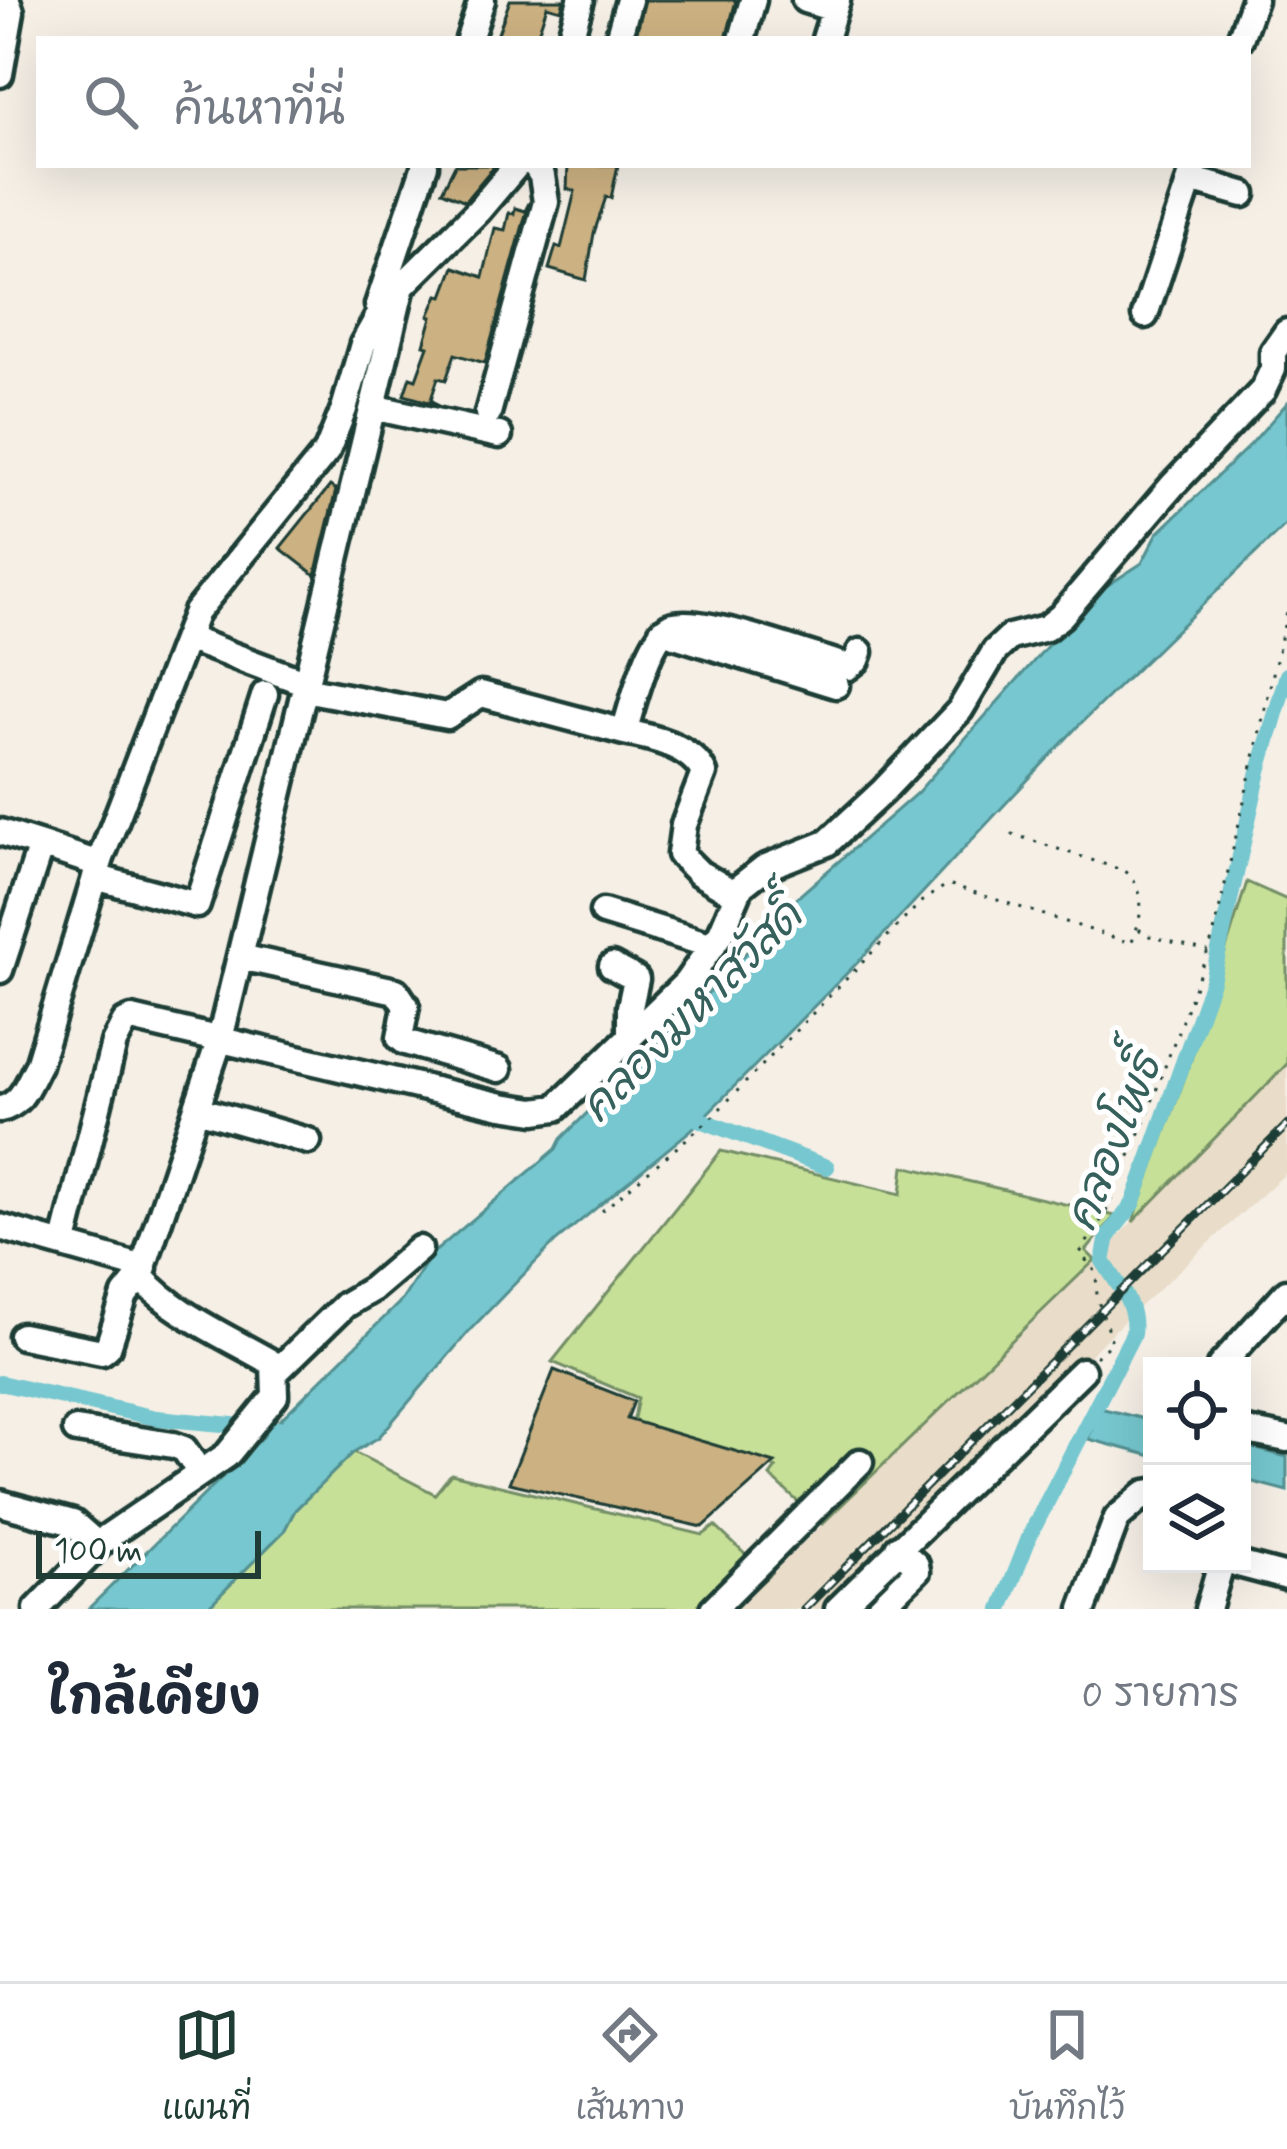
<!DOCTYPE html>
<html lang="th">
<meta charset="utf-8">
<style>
:root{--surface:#fff;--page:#f6f6f7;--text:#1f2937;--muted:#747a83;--line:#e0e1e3;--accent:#1f3d34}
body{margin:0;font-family:Mynerve,"Playpen Sans Thai",sans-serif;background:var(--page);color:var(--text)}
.controls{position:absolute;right:36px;bottom:36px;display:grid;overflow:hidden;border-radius:0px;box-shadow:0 12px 48px #0002}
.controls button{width:108px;height:108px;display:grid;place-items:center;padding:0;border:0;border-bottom:3px solid var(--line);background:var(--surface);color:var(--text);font:60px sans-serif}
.scale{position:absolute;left:36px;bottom:30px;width:225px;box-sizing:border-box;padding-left:12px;border:6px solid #1f3d34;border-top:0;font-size:33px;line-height:42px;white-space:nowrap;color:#1f3d34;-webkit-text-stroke:9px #fff;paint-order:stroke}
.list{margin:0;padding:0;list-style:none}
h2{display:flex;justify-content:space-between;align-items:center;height:156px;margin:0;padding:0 48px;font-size:51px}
h2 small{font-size:39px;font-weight:400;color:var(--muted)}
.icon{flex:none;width:66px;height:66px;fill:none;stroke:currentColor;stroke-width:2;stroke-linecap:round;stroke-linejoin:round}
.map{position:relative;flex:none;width:1287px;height:1609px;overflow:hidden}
.search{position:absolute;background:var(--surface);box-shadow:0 12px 48px #0002;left:36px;right:36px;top:36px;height:132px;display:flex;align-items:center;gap:30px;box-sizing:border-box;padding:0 42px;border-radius:0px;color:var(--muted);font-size:45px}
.sheet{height:372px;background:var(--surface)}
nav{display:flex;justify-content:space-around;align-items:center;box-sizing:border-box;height:168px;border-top:3px solid var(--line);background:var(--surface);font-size:33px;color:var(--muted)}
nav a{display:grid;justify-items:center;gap:6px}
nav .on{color:var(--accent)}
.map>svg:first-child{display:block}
</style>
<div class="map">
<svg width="1287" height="1609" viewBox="0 0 1287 1609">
<rect width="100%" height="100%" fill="#f5efe6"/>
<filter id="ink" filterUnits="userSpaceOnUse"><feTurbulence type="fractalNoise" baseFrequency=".00833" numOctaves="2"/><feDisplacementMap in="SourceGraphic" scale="24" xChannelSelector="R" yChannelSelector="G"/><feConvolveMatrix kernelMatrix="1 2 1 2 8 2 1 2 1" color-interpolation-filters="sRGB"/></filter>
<g filter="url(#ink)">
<path fill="#e9dcc8" d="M1287,1064v108l-161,147 -291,290h-101l314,-301z"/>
<path fill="#c7e097" stroke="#738e66" stroke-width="3" d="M1247,882l40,18v164l-154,158 57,-159z
M721,1151l180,43 3,-28 211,50 -29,35 9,9 -273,264 -52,-48 6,-8 -143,-45 5,-25 -86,-36z
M354,1452l81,42 16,-20 252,61 12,-9 53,50 -35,33h-527l78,-78 11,-21z"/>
<path fill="#76c7cf" stroke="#539091" stroke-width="3" d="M1287,403v120l-210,204 -218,234 -168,169 -135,111 -86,89 -91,107 -25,15 -59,58 -11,21 -78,78h-118l314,-309 30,-46 124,-105 5,-10 171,-170 52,-60 133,-116 132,-149 50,-53 43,-28 15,-29 94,-90z
M1100,1408l52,13v35l-64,-17z
M1242,1445l45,12v34l-45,-12z"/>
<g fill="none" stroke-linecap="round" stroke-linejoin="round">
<path stroke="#76c7cf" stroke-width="16" d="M682,1113l145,54
M0,1383l156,35 132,12
M1001,1609l30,-76 102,-199c4,-29 -15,-49 -30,-73l5,-25 25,-32 79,-223 47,-210 28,-96"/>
</g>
<path fill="#ccb182" stroke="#1f3d34" stroke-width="3" d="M510,0h54l-3,10 -14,-4 -11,33h-40z
M645,0h91l-10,39h-91z
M455,165h40l-30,36 -23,-10z
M568,165h50l-7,33 -5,-1 -12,36 -8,47 -37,-11 7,-23 5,2 14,-57 -8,-2z
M529,203l-44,160 -30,-9 -9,26 -8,-2 -7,21 5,5 -32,-9 6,-18 6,2 12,-33 -4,-1 8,-28 -3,-1 9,-21 5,1 11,-29 29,10 12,-49 10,2 4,-17 5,1 1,-6 10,3z
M330,486l6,4 -21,85 -35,-27z
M554,1370l80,31 -7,18 148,44 -72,64 -194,-44z"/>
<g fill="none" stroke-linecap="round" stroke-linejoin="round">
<g stroke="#1f3d34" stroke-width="33">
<path id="minor" d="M805,0l29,9
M469,39l13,-39
M570,39l11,-39
M618,39l11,-39
M742,39l11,-39
M825,39l12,-39
M1240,39l14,-39
M0,74l11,-62 -4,-12
M1190,179l53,15
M378,305l47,-140
M1145,315l50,-150
M373,407l126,28
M488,413l58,-211 -4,-26 -7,-11
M662,631l174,54
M186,638l120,45
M304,689l143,27 34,-22 143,38
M0,832l41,13 -41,125
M41,845l58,19
M95,877l102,28 68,-211
M737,895l-38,-22 -19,-19 4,-29 20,-52c-12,-27 -53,-36 -80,-41 8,-25 23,-89 43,-104 23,-18 148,30 181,39l9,-7 3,-8
M603,912l110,34
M240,957l156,34 10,15 -6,32 5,4 94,27
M612,966l24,13 -6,28v26
M0,1109c22,-4 28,-26 38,-44l63,-207 95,-246 131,-161 17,-42 19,-65 24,-43 91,-90 39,-46
M197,1109l111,32
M0,1227l144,41
M64,1242l50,-199 11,-21 7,-3 370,87 33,5 21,-3 130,-125 35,-50 20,-47 23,-18 63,-25 56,-52 77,-81 35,-59 15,-14 36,-9 15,-12 111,-130 91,-96 10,-21v-17l14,-20
M22,1336l80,16 6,-5 17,-52 15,-19
M1220,1366l67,-74
M277,1371l68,-66 27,-16 47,-40
M76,1430l97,15 11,4 15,22
M1242,1430l45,9
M0,1503l73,20 25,22
M1238,1564l49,13
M37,1609l70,-72 120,-82 48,-59 -1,-32c-44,-26 -100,-49 -134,-88l80,-237 182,-753
M713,1609l147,-147
M838,1609l244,-238
M878,1609l39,-38 -1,-6 -18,-17
M1083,1609l34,-91 29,-25 6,-1
M1208,1609l13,-45"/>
</g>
<path stroke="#1f3d34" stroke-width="3" stroke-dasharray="3 9" stroke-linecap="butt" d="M1139,929l6,6 63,16
M602,1211l108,-92 212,-218 26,-17 183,59c11,-24 17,-54 -6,-72l-122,-40
M1096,1357l16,-15 -15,-44 -1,-26 -16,-19 25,-39 38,-88 70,-189 74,-325"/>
<use href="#minor" stroke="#fff" stroke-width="24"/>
<g stroke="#1f3d34" stroke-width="9">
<path id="rail" d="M804,1609l483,-484"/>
</g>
<use href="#rail" stroke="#fff" stroke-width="4.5" stroke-dasharray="14" stroke-linecap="butt"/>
</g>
</g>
<g text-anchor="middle" stroke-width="10" stroke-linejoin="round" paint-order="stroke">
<g font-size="45" font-style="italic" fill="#35605b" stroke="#fff">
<text transform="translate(690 1010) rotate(-45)" y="16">คลองมหาสวัสดิ์</text>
<text transform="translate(1112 1141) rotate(-68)" y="16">คลองโพธิ์</text>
</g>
</g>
</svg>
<div class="controls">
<button><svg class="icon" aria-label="locate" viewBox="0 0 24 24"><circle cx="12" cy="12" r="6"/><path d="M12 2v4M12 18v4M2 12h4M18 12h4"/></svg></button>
<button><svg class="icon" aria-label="layers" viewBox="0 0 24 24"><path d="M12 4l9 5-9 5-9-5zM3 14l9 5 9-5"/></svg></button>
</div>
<div class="scale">100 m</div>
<div class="search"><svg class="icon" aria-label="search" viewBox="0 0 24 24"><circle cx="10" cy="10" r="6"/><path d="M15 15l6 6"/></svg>ค้นหาที่นี่</div>
</div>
<section class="sheet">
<h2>ใกล้เคียง<small>0 รายการ</small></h2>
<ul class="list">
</ul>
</section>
<nav>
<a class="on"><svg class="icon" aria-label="map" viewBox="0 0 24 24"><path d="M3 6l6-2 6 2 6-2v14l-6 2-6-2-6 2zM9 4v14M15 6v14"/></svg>แผนที่</a>
<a><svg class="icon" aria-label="directions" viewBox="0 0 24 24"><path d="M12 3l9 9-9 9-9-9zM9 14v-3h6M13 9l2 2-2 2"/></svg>เส้นทาง</a>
<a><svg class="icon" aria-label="saved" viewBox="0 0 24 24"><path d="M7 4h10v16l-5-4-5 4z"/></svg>บันทึกไว้</a>
</nav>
